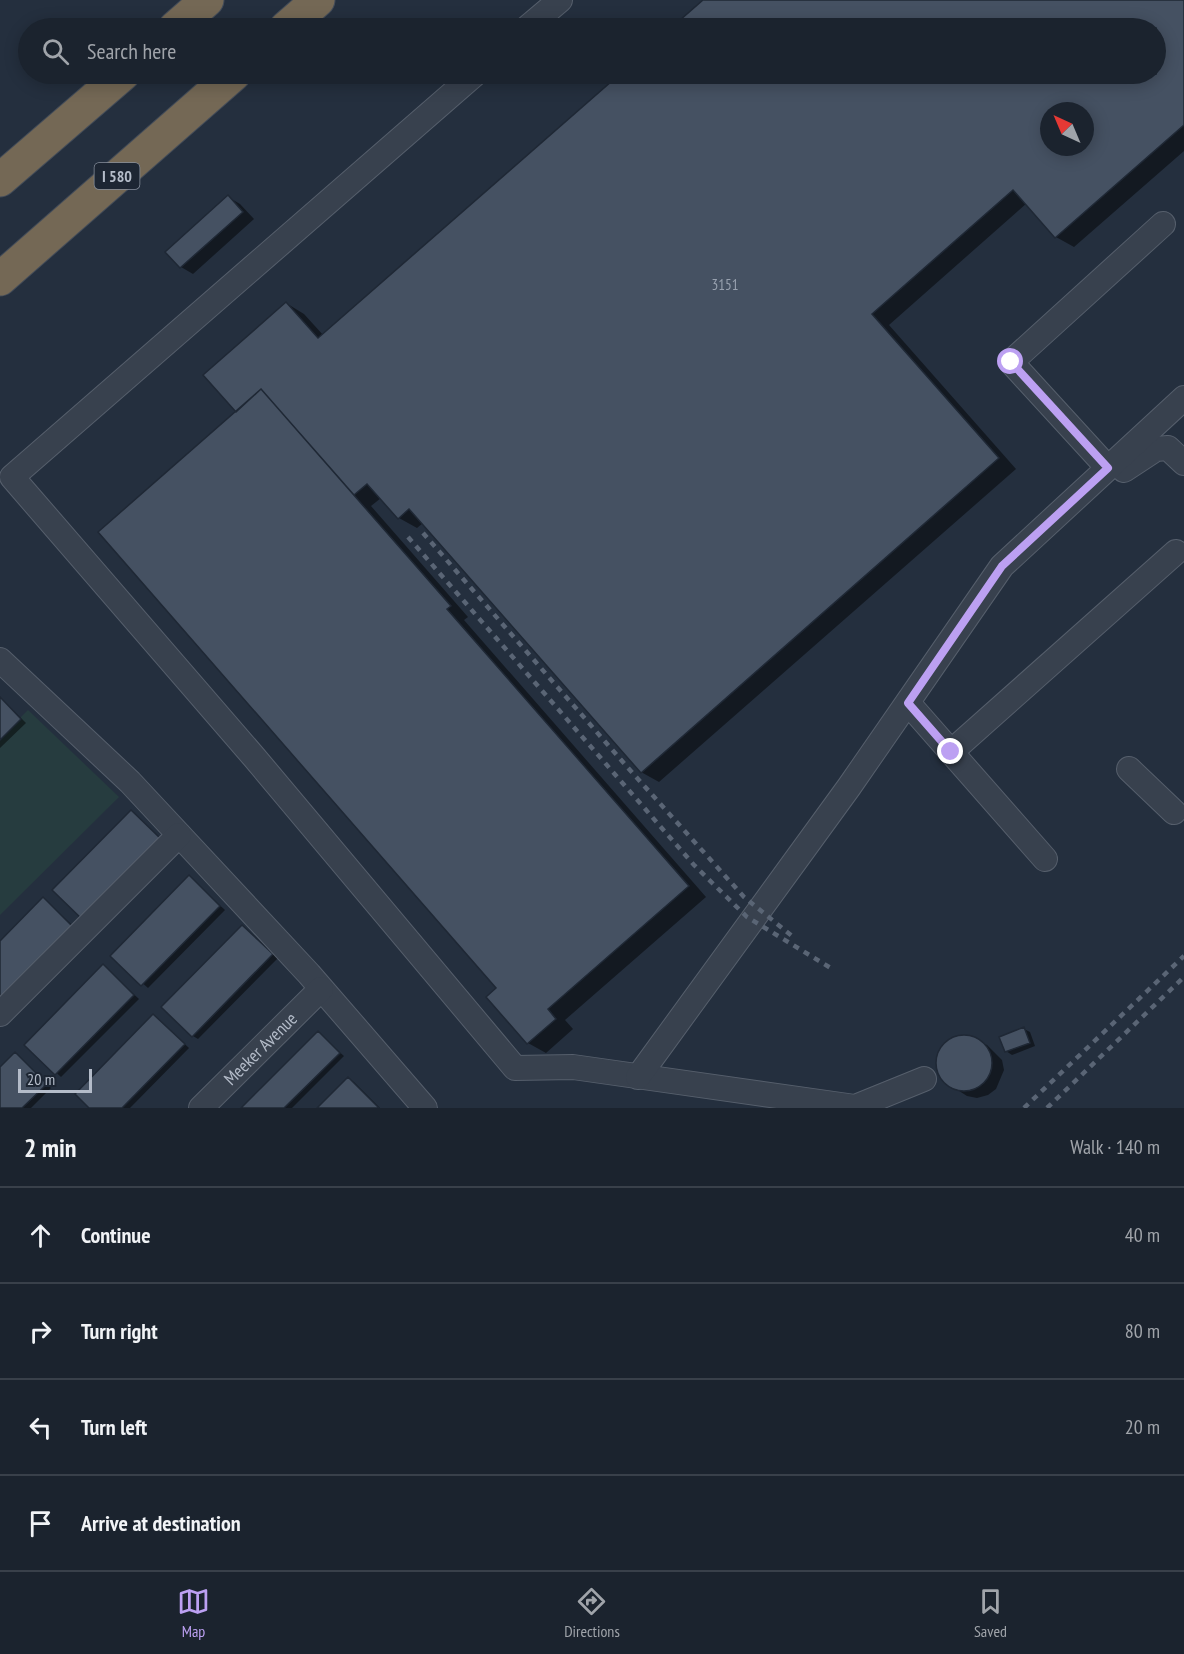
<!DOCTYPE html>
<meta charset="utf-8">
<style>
:root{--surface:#1b232e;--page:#282f3a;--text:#f1f3f6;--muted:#a0a4aa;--line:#39404a;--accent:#bca0f2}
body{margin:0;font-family:"PT Sans Narrow",sans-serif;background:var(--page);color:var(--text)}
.compass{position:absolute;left:1040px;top:102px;width:54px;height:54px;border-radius:50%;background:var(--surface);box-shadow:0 3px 15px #0003;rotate:316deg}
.scale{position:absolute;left:18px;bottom:15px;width:74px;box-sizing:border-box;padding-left:6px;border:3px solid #b4bcc9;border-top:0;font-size:16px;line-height:21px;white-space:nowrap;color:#b4bcc9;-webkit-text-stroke:4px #1d2633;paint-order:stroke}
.stop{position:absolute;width:18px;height:18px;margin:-14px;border:4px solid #bca0f2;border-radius:50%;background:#fff}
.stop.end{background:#bca0f2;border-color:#fff;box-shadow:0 2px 6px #0008}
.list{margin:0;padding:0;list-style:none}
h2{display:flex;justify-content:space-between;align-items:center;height:78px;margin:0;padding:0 24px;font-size:26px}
h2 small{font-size:20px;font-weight:400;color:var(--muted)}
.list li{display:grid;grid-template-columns:39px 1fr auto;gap:18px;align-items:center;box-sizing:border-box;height:96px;padding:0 24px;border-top:2px solid var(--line)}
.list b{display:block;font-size:22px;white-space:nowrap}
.list em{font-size:20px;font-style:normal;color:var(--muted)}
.icon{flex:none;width:33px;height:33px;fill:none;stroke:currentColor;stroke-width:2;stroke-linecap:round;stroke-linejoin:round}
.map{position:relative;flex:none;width:1184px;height:1108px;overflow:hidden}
.search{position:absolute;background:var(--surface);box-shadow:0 3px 15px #0003;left:18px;right:18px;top:18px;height:66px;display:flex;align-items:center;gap:15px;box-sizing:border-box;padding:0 21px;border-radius:33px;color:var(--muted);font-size:22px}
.sheet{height:462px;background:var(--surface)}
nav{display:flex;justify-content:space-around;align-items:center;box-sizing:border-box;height:84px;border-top:2px solid var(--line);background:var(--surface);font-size:16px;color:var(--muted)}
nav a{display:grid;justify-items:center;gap:3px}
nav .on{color:var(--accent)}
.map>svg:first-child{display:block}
</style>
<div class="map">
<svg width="1184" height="1108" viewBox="0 0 1184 1108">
<rect width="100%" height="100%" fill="#242f3e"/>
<path fill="#263c3f" d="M28,710l91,87 -119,118v-177z"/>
<path fill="#0007" fill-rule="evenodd" d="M706,0h478v151l-110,96 -18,-10 -29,-34 -138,122 127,144 -357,313 -18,-10 -218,-249 -6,5 -18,-10 -18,-20 -10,8 97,111 -4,3 242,277 -141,123 8,9 -27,24 -18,-10 -29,-55 -261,-576 48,-109 18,11 20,22 298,-262h534v-46h-483zM1049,111h36v36h-36z
M228,197l12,7 14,15 -61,55 -12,-7 -14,-15z
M0,697l26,26 -26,25z
M189,877l36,33 -77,78 -36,-32z
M43,899l36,32 -79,12z
M242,926l36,32 -80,81 -5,-3z
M103,966l36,33 -78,78 -35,-32z
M154,1016l35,32 -59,60h-39l-14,-14z
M1024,1029l6,3 5,14 -23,9 -6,-4z
M318,1033l26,23 -52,52h-49z
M964,1036l23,9 15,15 2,10 -8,19 -8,6 -11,3 -10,-2 -22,-14 -6,-8v-21l6,-9z
M15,1054l36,34 -20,20h-31v-38z
M348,1079l6,3 26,26h-61z"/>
<path fill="#455162" stroke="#1f2835" stroke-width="1.5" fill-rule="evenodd" d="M703,0h481v125l-129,113 -42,-48 -141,124 127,144 -358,315 -232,-264 -11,10 -31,-35 -13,11 -93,-106 -25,23 -33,-37 83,-73 32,36 302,-264h536v-46h-485zM1049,111h36v36h-36z
M228,195l15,17 -63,56 -15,-16z
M261,389l190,217 -4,3 242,277 -141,123 8,10 -29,25 -41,-47 10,-9 -398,-456z
M0,697l21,22 -21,21z
M131,810l31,30 -79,80 -31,-30z
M189,875l31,31 -79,80 -31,-30z
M43,897l31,31 -74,75v-62z
M242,925l31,29 -81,83 -31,-30z
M103,964l31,31 -79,80 -31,-30z
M153,1014l32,30 -63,64h-33l-14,-14z
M1024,1027l6,16 -25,9 -6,-15z
M318,1031l22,22 -56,55h-43z
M936 1063a28 28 0 1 1 56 0a28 28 0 1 1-56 0Z
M15,1052l32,32 -25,24h-22v-41z
M348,1077l31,31h-62z"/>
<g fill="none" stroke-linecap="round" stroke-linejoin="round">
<g stroke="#565f6c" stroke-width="26">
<g id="minor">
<path d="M527,28l33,-28"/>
<path d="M475,74l-463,403 242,280 261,311 58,-1 282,40 69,-28"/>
<path d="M1108,468l-97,-106 152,-138"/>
<path d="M1124,470l32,-21 12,-1 16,15"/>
<path d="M0,660l130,122 179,192 116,134"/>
<path d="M908,703l137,156"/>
<path d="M951,752l225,-200"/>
<path d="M1129,769l45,43"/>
<path d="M0,1014l179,-179"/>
<path d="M638,1077l211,-290 153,-221 182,-168"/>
<path id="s1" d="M201,1108l120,-119"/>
</g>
</g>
<g stroke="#434c59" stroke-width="35">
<path id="highway" d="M175,28l32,-28
M286,28l32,-28
M0,180l123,-106
M0,279l234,-205"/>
</g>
<use href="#minor" stroke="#38414e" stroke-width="24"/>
<use href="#highway" stroke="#746855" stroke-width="33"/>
<path stroke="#5a6575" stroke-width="4.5" stroke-dasharray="6 6" stroke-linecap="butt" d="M423,533l206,236 115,128 48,39
M408,537l286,328 53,52 87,53
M1024,1108l160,-152
M1047,1108l137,-131"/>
</g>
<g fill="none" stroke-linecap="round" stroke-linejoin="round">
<path stroke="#bca0f2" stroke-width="8" d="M951,752l-43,-49 94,-137 106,-98 -97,-106"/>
</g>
<g text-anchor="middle" stroke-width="4.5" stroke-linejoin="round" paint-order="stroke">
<g font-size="15" fill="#98a1af">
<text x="725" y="290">3151</text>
</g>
<rect fill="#1d2633" stroke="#878f9c" stroke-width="1.5" x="94.5" y="163" width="45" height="26" rx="4.5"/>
<g font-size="16" font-weight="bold" fill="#b4bcc9">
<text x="117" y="182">I 580</text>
</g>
<g font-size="18" fill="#b4bcc9" stroke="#1d2633">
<text dy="6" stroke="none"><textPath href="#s1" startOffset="84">Meeker Avenue</textPath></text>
</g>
</g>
</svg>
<svg class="compass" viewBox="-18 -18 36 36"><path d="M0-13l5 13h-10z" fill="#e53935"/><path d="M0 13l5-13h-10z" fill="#a0a4aa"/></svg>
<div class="scale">20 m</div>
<div class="stop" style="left:1011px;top:362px"></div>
<div class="stop end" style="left:951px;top:752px"></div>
<div class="search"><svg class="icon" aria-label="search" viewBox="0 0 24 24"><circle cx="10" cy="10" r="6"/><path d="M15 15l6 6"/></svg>Search here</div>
</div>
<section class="sheet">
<h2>2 min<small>Walk · 140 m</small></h2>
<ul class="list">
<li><svg class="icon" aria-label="ahead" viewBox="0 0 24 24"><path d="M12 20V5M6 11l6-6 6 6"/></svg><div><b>Continue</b></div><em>40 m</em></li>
<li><svg class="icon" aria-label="right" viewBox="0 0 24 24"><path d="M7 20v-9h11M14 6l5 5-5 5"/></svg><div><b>Turn right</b></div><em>80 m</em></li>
<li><svg class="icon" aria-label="left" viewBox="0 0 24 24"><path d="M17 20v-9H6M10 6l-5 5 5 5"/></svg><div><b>Turn left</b></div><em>20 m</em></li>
<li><svg class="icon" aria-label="arrive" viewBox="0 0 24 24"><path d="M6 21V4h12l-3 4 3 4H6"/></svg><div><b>Arrive at destination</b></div></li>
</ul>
</section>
<nav>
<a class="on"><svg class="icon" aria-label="map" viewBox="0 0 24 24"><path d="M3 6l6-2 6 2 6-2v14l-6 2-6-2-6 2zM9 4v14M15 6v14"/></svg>Map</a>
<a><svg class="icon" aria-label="directions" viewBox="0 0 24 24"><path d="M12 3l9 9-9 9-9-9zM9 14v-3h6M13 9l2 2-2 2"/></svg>Directions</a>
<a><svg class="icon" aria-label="saved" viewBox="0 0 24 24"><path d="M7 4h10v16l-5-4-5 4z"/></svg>Saved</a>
</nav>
